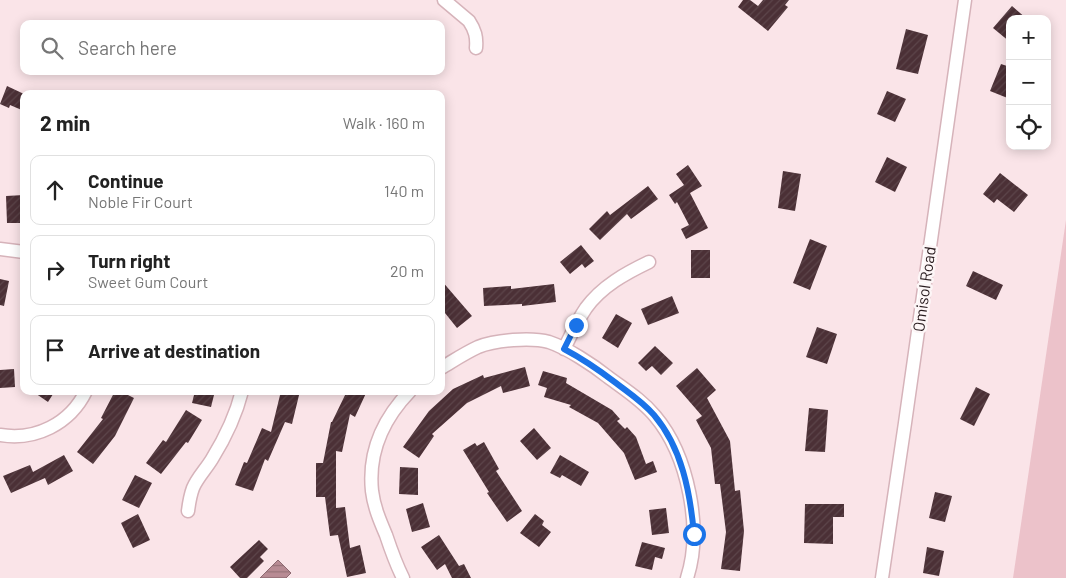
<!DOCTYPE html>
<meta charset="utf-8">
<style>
:root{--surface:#fff;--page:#f6f6f6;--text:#222;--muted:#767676;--line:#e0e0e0}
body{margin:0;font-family:Barlow,sans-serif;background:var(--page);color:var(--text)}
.controls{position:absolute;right:15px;top:15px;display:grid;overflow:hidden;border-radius:10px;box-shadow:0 2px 12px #0003}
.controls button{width:45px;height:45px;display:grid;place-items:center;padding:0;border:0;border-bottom:1px solid var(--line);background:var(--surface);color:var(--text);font:25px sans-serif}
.stop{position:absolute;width:15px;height:15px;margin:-11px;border:4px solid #1a73e8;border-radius:50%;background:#fff}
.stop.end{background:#1a73e8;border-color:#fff;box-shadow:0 1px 5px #0008}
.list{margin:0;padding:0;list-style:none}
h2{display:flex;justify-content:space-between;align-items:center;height:65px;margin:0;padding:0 20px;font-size:21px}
h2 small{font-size:16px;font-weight:400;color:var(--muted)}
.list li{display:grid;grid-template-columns:32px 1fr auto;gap:15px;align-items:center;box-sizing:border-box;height:70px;margin:0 10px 10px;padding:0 10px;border:1px solid var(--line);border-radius:10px}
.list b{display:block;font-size:19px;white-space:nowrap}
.list p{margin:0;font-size:16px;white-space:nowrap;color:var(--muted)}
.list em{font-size:16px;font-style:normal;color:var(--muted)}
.icon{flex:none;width:28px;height:28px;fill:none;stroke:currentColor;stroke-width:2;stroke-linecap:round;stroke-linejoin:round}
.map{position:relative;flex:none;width:1066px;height:578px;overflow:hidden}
.search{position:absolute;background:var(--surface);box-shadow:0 2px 12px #0003;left:20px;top:20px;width:425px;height:55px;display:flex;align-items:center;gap:12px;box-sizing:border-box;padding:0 18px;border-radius:10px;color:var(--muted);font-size:19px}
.panel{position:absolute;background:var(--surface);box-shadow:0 2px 12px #0003;left:20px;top:90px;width:425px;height:305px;border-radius:10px}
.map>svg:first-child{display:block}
</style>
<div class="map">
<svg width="1066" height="578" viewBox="0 0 1066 578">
<defs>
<pattern id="water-rules" width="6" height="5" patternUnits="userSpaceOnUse" patternTransform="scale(1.25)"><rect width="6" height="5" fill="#b88b94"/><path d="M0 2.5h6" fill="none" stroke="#967178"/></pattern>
<pattern id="building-hatch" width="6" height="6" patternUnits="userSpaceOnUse" patternTransform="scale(1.25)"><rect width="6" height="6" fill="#4b3036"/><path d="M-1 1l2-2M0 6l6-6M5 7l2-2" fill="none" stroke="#5c454a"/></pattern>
</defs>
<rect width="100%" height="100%" fill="#fae4e8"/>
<path fill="#ecc2ca" d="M1066,220v358h-53z"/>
<path fill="url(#water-rules)" stroke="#8d6971" d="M278,560l13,13 -5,5h-26z"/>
<path fill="url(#building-hatch)" d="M743,0h7l8,6 5,-6h26l-4,5 3,2 -20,24 -30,-24z
M1012,6l15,13h-17v23l-17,-14z
M906,29l22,6 -10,39 -22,-5z
M1001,64l9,3v32l-20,-8z
M7,86l17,8v17l-14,-6 -1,3 -9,-4z
M887,91l19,8 -11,23 -18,-8z
M887,157l20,10 -12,25 -20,-10z
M688,165l14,21 -12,7 18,35 -22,11 -5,-10 8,-4 -12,-23 -2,2 -6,-9 15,-10 -8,-11z
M783,171l18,3 -6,37 -17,-3z
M1000,173l28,22 -14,17 -17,-13 -3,4 -11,-9z
M648,186l10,13 -27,20 -4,-5 -27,26 -11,-11 18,-18 3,4z
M24,195v28h-17l-1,-27z
M810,239l17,7 -17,44 -17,-7z
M581,245l13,16 -9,7 -3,-4 -12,10 -10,-12z
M691,250h19v28h-19z
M973,271l30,14 -7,15 -30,-14z
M0,279l9,2 -5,25 -4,-1z
M441,280l31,36 -15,12 -16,-20z
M554,284l2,18 -34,4v-2l-38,2 -1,-18 28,-2v3z
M672,296l7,17 -31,12 -7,-16z
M616,314l16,9 -14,25 -16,-10z
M817,327l20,7 -10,30 -21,-7z
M655,346l18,17 -12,12 -9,-9 -6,5 -8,-8z
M525,367l5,19 -27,7 -2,-7 -34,17 -35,31 2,2 -15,22 -16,-11 26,-36 24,-22 30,-14 1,3z
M697,368l19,22 -9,8 23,43 5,50 5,-1 4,41 -4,40 -19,-2 5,-37 -6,-48h-5l-4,-36 -15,-28 6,-4 -26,-30z
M14,369l1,18 -15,1v-18z
M543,371l24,7 -1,5 46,27 8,9 -3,2 8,8 2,-2 9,10 10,27 7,-3 4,11 -22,8 -11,-27 -26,-30 -29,-16 2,-2 -27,-8 3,-9 -9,-3z
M976,387l14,7 -16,32 -14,-7z
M32,391h23l-7,11z
M115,391h5l14,7 -19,38 -22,28 -16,-12 26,-33 -2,-1z
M195,391h20l-4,16 -19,-4z
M281,391h19l-8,33 -7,-2 -17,39 -3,-2 -12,32 -18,-6 9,-23 3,1 15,-35 9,4z
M347,391h20l-12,26 -5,-3 -8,38 -6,-1v57l9,-1 5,41 10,-3 6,28 -19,4 -9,-42 -8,1 -5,-39h-9v-34h7l8,-41h1z
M809,408l19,2 -3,42 -20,-1z
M186,410l16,10 -14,23 -2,-1 -25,32 -15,-11 17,-23 3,2z
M534,428l17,20 -14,12 -17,-19z
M484,442l15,27 -3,2 26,40 -15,11 -20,-29 2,-1 -26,-42 12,-7 2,3z
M64,455l9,16 -25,14 -3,-7 -34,15 -8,-17 27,-11 3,7z
M560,455l29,17 -8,14 -19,-11 -2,3 -10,-5z
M400,467l18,1v27l-19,-1z
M135,475l17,8 -13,25 -17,-8z
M935,492l17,4 -7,26 -16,-4z
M423,503l7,24 -18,5 -6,-23z
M805,504h39v13h-11v27l-29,-1z
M666,508l3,25 -17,2 -3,-25z
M138,514l12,26 -17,8 -12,-25z
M535,514l9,7 -2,4 9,7 -12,15 -19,-14z
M439,535l20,31 5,-2 7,14h-19l-7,-14 -8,6 -16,-23z
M259,540l9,9 -8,8 4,4 -17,17h-7l-10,-11z
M642,542l23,6 -3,11 -7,-2 -3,13 -17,-4z
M927,547l17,4 -5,25 -16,-3z"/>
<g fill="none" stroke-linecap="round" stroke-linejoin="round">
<g stroke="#d6b3ba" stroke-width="15">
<path id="minor" d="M444,0l25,21c6,9 8,16 7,27
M0,249l24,3
M564,349c7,-14 13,-28 22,-41 16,-22 40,-35 63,-46
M441,368c12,-7 24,-15 37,-21 17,-7 53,-10 71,-5 18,6 44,23 59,35 16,12 34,23 47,39 33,39 48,113 32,162
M0,435c35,6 70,-11 86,-44
M188,511c1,-8 2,-15 5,-23 4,-10 13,-19 19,-29 13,-21 24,-44 30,-68
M403,578c-7,-14 -12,-28 -17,-43 -6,-14 -12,-28 -14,-44 -4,-39 11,-72 38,-100
M882,578l23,-155 60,-423"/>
</g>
<use href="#minor" stroke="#fff" stroke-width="12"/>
</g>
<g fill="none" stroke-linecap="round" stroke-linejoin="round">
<path stroke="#1a73e8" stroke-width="6" d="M576,325l-12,24c19,10 35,21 52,34 13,10 27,19 38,32 28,33 36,77 40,119"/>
</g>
<g text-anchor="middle" stroke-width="5" stroke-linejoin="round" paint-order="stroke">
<g font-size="16" fill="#281b1e" stroke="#fdf6f7">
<text transform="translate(924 289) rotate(-82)" y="6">Omisol Road</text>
</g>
</g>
</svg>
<div class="controls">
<button>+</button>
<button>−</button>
<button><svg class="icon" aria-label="locate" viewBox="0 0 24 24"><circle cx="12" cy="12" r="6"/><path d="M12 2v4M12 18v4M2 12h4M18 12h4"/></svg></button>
</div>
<div class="stop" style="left:694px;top:534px"></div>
<div class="stop end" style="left:576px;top:325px"></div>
<div class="search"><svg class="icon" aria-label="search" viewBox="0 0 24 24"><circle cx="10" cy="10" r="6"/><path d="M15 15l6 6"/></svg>Search here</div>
<section class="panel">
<h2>2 min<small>Walk · 160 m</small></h2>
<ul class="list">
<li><svg class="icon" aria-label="ahead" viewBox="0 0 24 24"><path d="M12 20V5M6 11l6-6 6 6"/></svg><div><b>Continue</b><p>Noble Fir Court</p></div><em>140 m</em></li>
<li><svg class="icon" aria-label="right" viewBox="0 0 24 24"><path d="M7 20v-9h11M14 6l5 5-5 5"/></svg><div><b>Turn right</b><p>Sweet Gum Court</p></div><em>20 m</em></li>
<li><svg class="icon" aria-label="arrive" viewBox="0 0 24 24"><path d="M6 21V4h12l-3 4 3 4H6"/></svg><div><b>Arrive at destination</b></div></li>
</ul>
</section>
</div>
